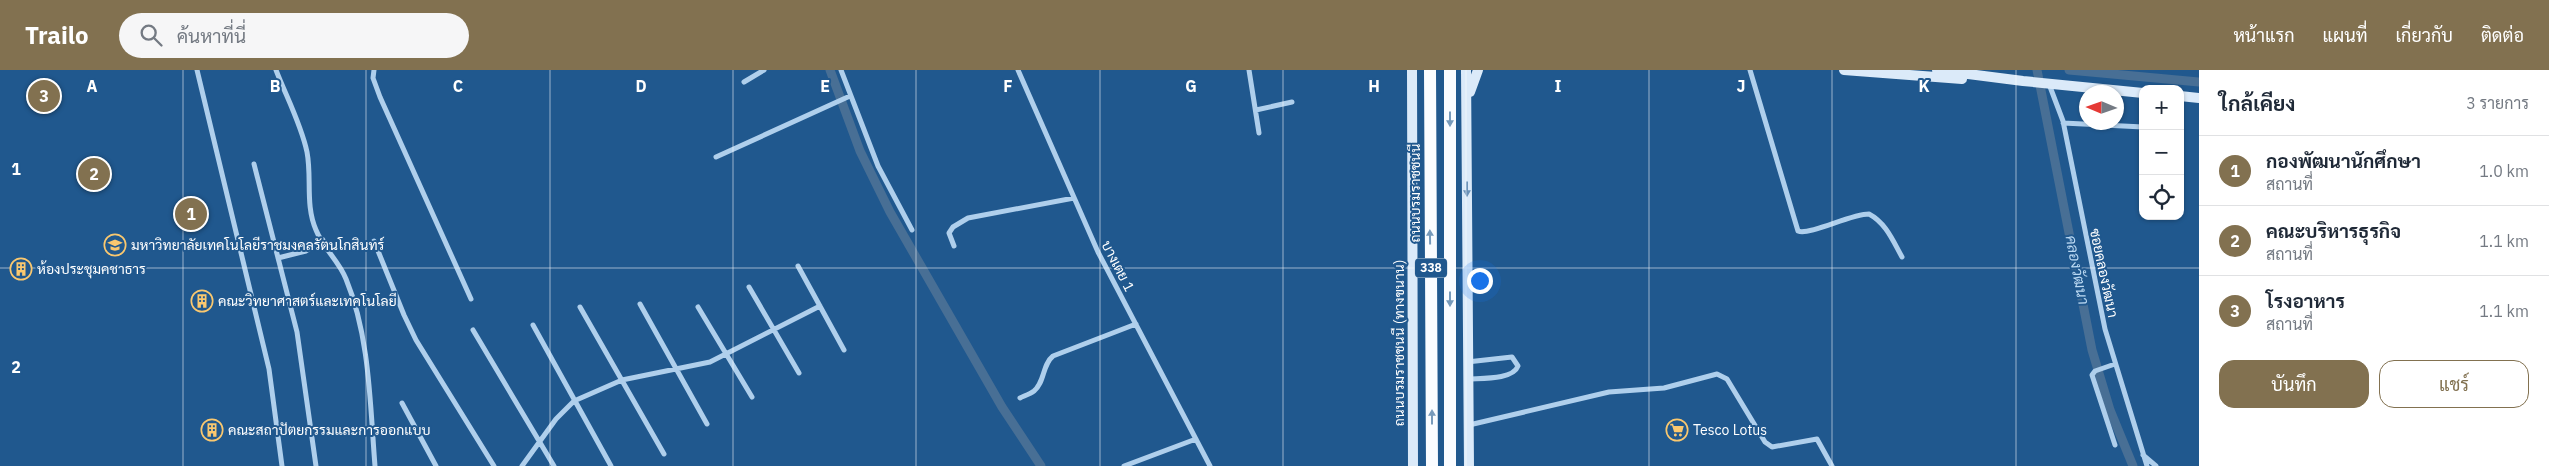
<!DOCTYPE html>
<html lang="th">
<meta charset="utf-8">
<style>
:root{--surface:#fff;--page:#f6f6f7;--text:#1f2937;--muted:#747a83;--line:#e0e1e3;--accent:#827150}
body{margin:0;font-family:"IBM Plex Sans",Sarabun,sans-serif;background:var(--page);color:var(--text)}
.controls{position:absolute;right:15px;top:15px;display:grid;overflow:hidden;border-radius:10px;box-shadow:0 1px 4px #0004}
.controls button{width:45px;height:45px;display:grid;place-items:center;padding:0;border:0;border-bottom:1px solid var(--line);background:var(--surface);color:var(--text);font:25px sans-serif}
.compass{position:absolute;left:2079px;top:15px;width:45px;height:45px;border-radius:50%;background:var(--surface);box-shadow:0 1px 4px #0004;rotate:272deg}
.you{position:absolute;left:1479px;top:210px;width:18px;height:18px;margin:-12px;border:4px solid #fff;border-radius:50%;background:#1a73e8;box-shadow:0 0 0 8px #1a73e833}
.badge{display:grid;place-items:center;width:32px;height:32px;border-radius:50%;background:var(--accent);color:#fff;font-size:16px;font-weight:700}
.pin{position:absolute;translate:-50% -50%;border:2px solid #fff;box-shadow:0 1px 5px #0006}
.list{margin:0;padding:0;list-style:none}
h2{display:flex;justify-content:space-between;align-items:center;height:65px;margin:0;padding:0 20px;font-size:21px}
h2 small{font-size:16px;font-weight:400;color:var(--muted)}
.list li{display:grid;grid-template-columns:32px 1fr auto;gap:15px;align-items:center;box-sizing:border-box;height:70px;padding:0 20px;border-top:1px solid var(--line)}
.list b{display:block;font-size:19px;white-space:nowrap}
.list p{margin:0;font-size:16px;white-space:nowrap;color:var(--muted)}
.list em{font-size:16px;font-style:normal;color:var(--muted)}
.actions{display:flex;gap:10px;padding:15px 20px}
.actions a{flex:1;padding:11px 0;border:1px solid var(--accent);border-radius:15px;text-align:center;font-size:18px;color:var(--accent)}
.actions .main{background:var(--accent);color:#fff}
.icon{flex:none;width:28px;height:28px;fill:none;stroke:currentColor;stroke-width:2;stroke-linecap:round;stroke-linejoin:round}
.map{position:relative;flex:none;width:2199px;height:396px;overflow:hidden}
header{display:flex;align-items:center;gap:30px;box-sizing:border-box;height:70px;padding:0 25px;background:var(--accent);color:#fff}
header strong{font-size:24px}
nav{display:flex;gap:28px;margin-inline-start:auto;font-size:18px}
.search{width:350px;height:45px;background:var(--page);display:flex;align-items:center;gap:12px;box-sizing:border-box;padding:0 18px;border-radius:28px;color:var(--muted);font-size:19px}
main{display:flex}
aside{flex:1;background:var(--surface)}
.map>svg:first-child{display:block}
</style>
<header>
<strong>Trailo</strong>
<div class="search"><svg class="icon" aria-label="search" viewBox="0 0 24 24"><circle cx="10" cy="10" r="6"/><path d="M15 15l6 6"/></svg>ค้นหาที่นี่</div>
<nav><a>หน้าแรก</a><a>แผนที่</a><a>เกี่ยวกับ</a><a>ติดต่อ</a></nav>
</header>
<main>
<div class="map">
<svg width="2199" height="396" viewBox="0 0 2199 396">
<rect width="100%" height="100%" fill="#20588e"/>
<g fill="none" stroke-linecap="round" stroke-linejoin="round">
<path stroke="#486f95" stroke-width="9" d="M830,0l30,81 30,61 112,195 39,59
M2037,0l55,280 18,60 23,56
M2069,0l130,12"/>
<path stroke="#afcfec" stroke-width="5" d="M197,0l72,299 13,97
M276,0c10,26 25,54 31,82 5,26 -2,53 9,78 7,18 23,31 30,49 24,58 24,126 29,187
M374,0l-1,8 7,19 91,202
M841,0l37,96 34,64
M1018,0l80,182 112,214
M1249,0l10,63
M1750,0l48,161c11,5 52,-17 71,-17 17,9 24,27 33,43
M744,12l20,-12
M2049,14l14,37 42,208 42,137
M1256,40l36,-8
M2063,53l80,4
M716,87l134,-61
M254,94l43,168 19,134
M374,171l30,74 12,25 78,126
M954,176l-5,-13 4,-6 15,-9 106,-20
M278,188l28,-7 17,-11
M798,196l46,84
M749,217l50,86
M640,234l67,120
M580,237l84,147
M698,237l54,90
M533,255l78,141
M473,260l81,136
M1467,292l45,-5 6,9c-5,14 -37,12 -50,13
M2115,294l-20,7 -3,4 23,70
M1020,328c4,-2 10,-4 14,-7 11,-9 8,-26 19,-35l83,-32
M402,333l34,63
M1469,355l140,-33 55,-4 53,-14 10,5 38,63 7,5 45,-8 15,27
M2143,385l13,11
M522,396l34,-47 18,-18 48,-21 88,-18 110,-56
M1124,396l72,-27"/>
<path stroke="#dbeaf9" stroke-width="10" d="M1412,0l1,396
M1466,0l3,396
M1844,0l118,9
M1937,0l86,11 120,12
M1470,22l8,-22
M2180,26l19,2"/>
<path stroke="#fafcff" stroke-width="12" d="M1430,0l2,396
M1450,0v396"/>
</g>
<defs><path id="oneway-solid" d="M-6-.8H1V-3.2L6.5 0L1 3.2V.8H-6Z" transform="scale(1.25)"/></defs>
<g fill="#779abb">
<use href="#oneway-solid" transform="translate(1450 49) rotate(90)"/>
<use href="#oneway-solid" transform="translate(1430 167) rotate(-91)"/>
<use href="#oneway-solid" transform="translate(1450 229) rotate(90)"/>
<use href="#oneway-solid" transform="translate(1432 347) rotate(-90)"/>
</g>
<use fill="#6b92b9" href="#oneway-solid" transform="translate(1467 119) rotate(90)"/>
<path fill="none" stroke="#fff" stroke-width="1" stroke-opacity="0.55" d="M183,0v396M366,0v396M550,0v396M733,0v396M916,0v396M1100,0v396M1283,0v396M1466,0v396M1649,0v396M1832,0v396M2016,0v396M0,198h2199"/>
<defs>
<g id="university-ring" transform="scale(1.125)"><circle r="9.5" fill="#20588e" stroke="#fac86f" stroke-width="1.5"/><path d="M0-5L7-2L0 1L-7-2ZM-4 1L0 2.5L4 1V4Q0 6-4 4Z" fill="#fac86f"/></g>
<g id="building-ring" transform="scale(1.125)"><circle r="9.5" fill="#20588e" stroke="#fac86f" stroke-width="1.5"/><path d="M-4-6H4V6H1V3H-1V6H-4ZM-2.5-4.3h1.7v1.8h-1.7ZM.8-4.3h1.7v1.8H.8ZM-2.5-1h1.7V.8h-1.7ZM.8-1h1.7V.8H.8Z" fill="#fac86f"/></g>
<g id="supermarket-ring" transform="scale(1.125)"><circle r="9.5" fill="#20588e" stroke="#fac86f" stroke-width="1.5"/><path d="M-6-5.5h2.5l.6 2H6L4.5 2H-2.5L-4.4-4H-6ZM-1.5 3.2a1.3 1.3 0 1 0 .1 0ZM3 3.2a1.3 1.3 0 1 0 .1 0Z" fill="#fac86f"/></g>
</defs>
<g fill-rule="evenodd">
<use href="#university-ring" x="115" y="175"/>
<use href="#building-ring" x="21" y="199"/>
<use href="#building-ring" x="202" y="231"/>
<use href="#building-ring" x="212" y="360"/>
<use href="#supermarket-ring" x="1677" y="360"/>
</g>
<g text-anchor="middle" stroke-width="4" stroke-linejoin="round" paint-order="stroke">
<rect fill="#20588e" stroke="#bccddd" stroke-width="1" x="1415" y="188.5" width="32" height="19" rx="4"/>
<g font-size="12" font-weight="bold" fill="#fff">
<text x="1431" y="202">338</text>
</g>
<g font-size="14" fill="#fff" stroke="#20588e">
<text transform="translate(1415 123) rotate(-90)" y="5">ถนนบรมราชชนนี</text>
<text transform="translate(1118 196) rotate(63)" y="5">บางเตย 1</text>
<text transform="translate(2104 203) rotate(78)" y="5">ซอยคลองวัฒนา</text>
<text transform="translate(1399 273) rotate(-90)" y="5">ถนนบรมราชชนนี (ทางขนาน)</text>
</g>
<g font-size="14" fill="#fff" stroke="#20588e" text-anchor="start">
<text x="131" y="180">มหาวิทยาลัยเทคโนโลยีราชมงคลรัตนโกสินทร์</text>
<text x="37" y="204">ห้องประชุมคชาธาร</text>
<text x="218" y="236">คณะวิทยาศาสตร์และเทคโนโลยี</text>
<text x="228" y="365">คณะสถาปัตยกรรมและการออกแบบ</text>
<text x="1693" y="365">Tesco Lotus</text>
</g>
<g font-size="15" font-style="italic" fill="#bbd9f3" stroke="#20588e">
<text transform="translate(2077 200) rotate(79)" y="5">คลองวัฒนา</text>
</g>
</g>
<g font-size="16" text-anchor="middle" font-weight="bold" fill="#fff" stroke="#20588e" stroke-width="4" stroke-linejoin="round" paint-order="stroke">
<text x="92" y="22">A</text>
<text x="275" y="22">B</text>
<text x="458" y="22">C</text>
<text x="641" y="22">D</text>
<text x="825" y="22">E</text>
<text x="1008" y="22">F</text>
<text x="1191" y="22">G</text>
<text x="1374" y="22">H</text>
<text x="1558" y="22">I</text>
<text x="1741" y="22">J</text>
<text x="1924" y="22">K</text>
<text x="16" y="105">1</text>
<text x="16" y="303">2</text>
</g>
</svg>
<div class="controls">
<button>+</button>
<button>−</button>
<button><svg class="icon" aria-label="locate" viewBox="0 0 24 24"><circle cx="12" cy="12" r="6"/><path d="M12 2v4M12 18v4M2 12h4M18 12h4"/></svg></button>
</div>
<svg class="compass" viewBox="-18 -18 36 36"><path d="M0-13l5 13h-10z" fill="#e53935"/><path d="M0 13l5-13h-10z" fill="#747a83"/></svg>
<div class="you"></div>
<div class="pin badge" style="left:191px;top:144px">1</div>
<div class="pin badge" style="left:94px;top:104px">2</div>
<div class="pin badge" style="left:44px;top:26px">3</div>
</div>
<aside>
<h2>ใกล้เคียง<small>3 รายการ</small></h2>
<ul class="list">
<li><span class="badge">1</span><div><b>กองพัฒนานักศึกษา</b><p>สถานที่</p></div><em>1.0 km</em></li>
<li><span class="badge">2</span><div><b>คณะบริหารธุรกิจ</b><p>สถานที่</p></div><em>1.1 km</em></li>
<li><span class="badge">3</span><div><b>โรงอาหาร</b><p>สถานที่</p></div><em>1.1 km</em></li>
</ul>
<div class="actions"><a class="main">บันทึก</a><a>แชร์</a></div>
</aside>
</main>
